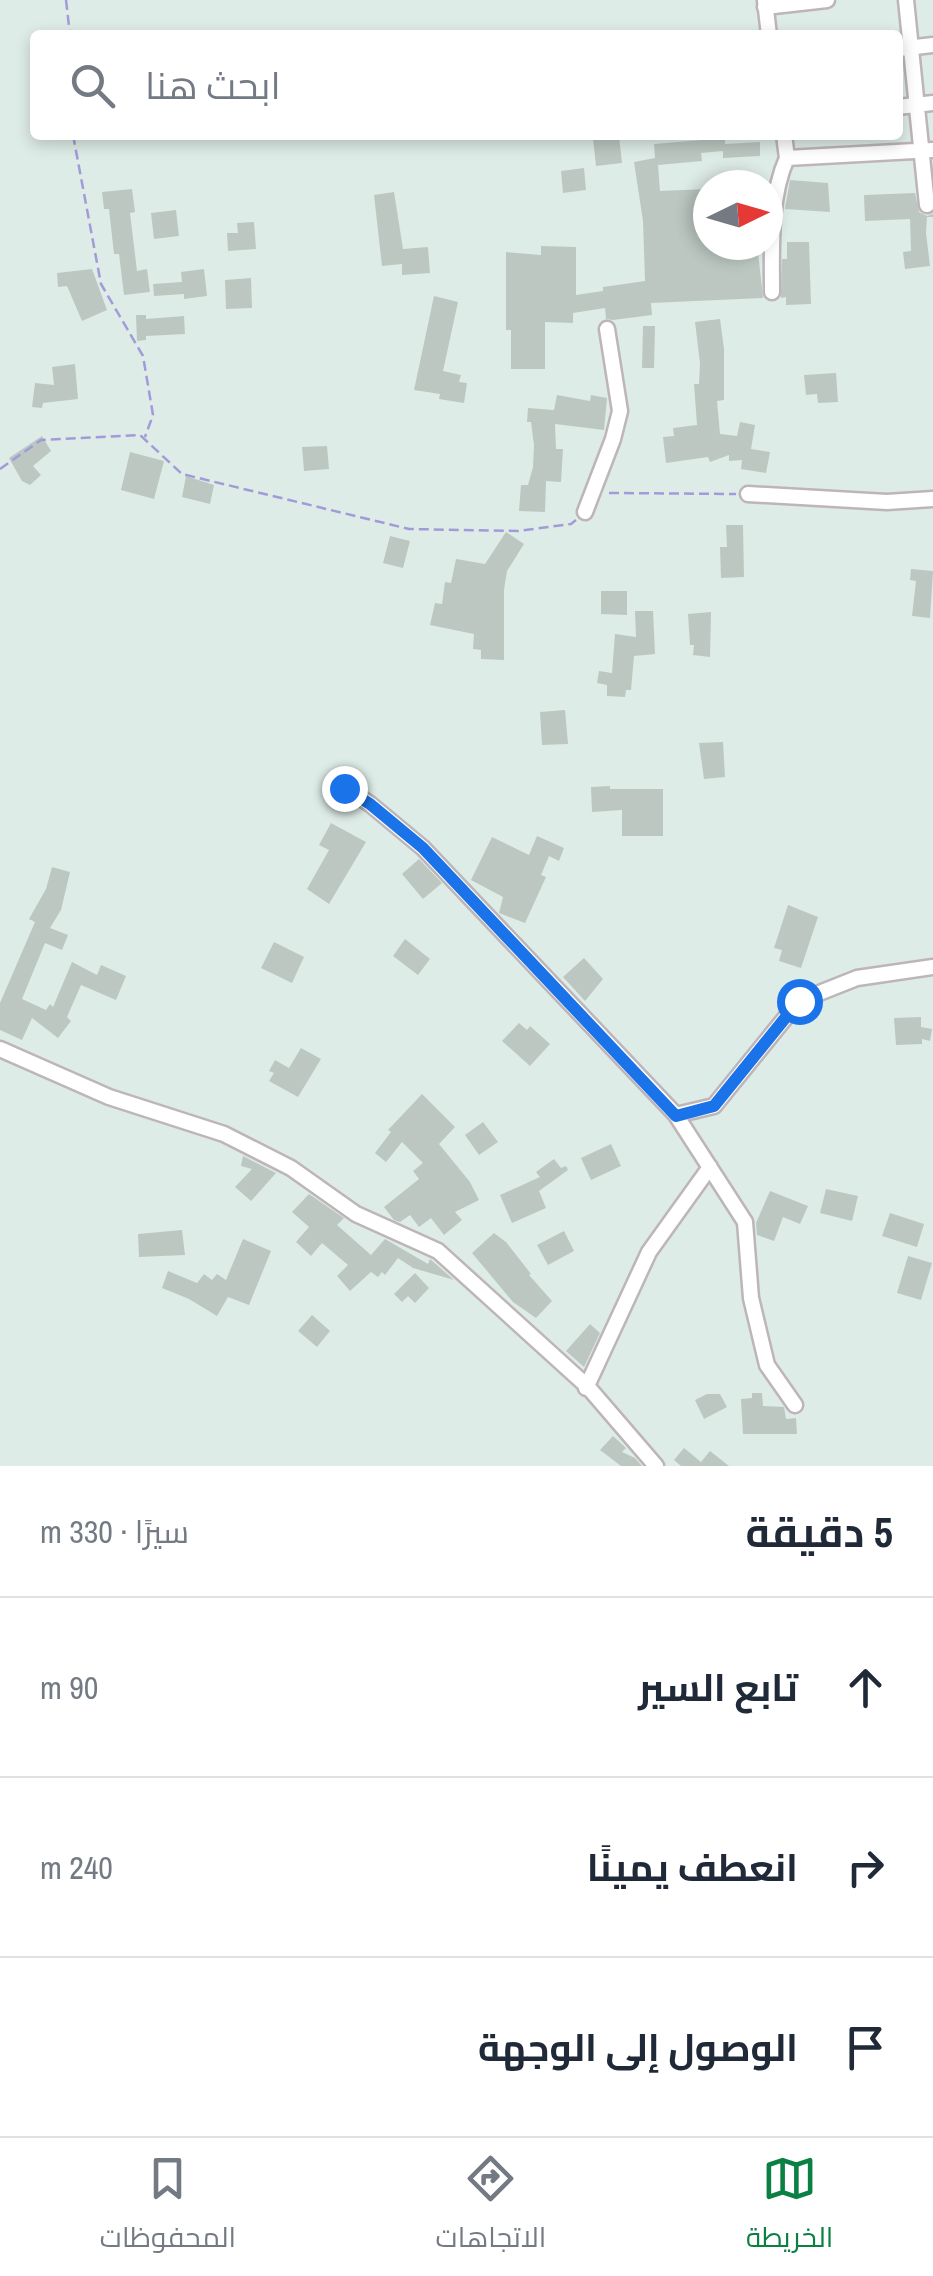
<!DOCTYPE html>
<html lang="ar">
<meta charset="utf-8">
<style>
:root{--surface:#fff;--page:#f6f6f7;--text:#1f2937;--muted:#747a83;--line:#e0e1e3;--accent:#0b8043}
body{margin:0;font-family:"Archivo Narrow",Cairo,sans-serif;background:var(--page);color:var(--text);direction:rtl}
.compass{position:absolute;left:693px;top:170px;width:90px;height:90px;border-radius:50%;background:var(--surface);box-shadow:0 5px 15px #0003;rotate:85deg}
.stop{position:absolute;width:30px;height:30px;margin:-22px;border:8px solid #1a73e8;border-radius:50%;background:#fff}
.stop.end{background:#1a73e8;border-color:#fff;box-shadow:0 2px 10px #0008}
.list{margin:0;padding:0;list-style:none}
h2{display:flex;justify-content:space-between;align-items:center;height:130px;margin:0;padding:0 40px;font-size:42px}
h2 small{font-size:32px;font-weight:400;color:var(--muted)}
.list li{display:grid;grid-template-columns:65px 1fr auto;gap:30px;align-items:center;box-sizing:border-box;height:180px;padding:0 40px;border-top:2px solid var(--line)}
.list b{display:block;font-size:38px;white-space:nowrap}
.list em{font-size:32px;font-style:normal;color:var(--muted)}
.icon{flex:none;width:55px;height:55px;fill:none;stroke:currentColor;stroke-width:2;stroke-linecap:round;stroke-linejoin:round}
.map{position:relative;flex:none;width:933px;height:1466px;overflow:hidden;direction:ltr}
.search{position:absolute;background:var(--surface);box-shadow:0 5px 15px #0003;left:30px;right:30px;top:30px;height:110px;display:flex;align-items:center;gap:25px;box-sizing:border-box;padding:0 35px;border-radius:10px;color:var(--muted);font-size:38px}
.sheet{height:670px;background:var(--surface)}
nav{display:flex;justify-content:space-around;align-items:center;box-sizing:border-box;height:140px;border-top:2px solid var(--line);background:var(--surface);font-size:28px;color:var(--muted)}
nav a{display:grid;justify-items:center;gap:5px}
nav .on{color:var(--accent)}
.map>svg:first-child{display:block}
</style>
<div class="map">
<svg width="933" height="1466" viewBox="0 0 933 1466">
<rect width="100%" height="100%" fill="#deece7"/>
<path fill="#bcc7c1" d="M702,135h23v9l35,-2v14l-37,2v-7l-22,2 1,8 -44,4 2,26 48,-2v56h17v9l33,-2 5,46 -112,5 1,12 -39,5 -7,-1 -1,-11 -32,5v10l-28,-1v47h-34v-39h-5v-78l35,3v-9l35,1v48l27,-4v-4l42,-6 -2,-60 -9,-59 21,-4 -1,-14 48,-4z
M619,136l3,27 -26,3 -3,-27z
M584,168l2,22 -23,3 -2,-22z
M790,180l38,3 2,29 -45,-3z
M132,189l3,23 -5,1 7,58 10,-2 3,23 -26,3 -5,-41h-5l-5,-45h-5l-2,-17z
M394,192l9,57 25,-2 2,26 -28,2v-11l-20,2 -8,-71z
M915,193l4,19 8,4 6,-2v3h-6l-1,16 4,33 -25,3 -2,-17 8,-1 -1,-32 -45,2 -1,-26z
M176,210l3,26 -25,3 -3,-26z
M254,222l2,27 -28,2 -1,-18h11l-1,-10z
M787,242h22l2,62 -25,1v-8l-5,1 1,-39h5z
M92,269l15,41 -25,11 -15,-35 -9,1 -1,-14z
M204,269l3,27 -23,3v-5l-30,2 -1,-12 29,-2 -1,-10z
M251,278l1,30 -26,1 -1,-29z
M434,296l24,6 -15,69 18,4 -2,7 8,1 -3,20 -25,-4 1,-5 -26,-4z
M136,315h10v4l38,-3 1,18 -39,2v4l-9,1z
M720,319l4,30v51l-7,1 3,33 17,2 3,-14 15,3 -4,24 19,3 -4,21 -25,-4 1,-9 -13,1v-6l-19,7 -2,-5 -42,6 -3,-26 11,-1 -1,-8 24,-3 -3,-41h5l1,-21 -5,-41z
M643,326h12l-1,42h-12z
M75,364l3,35 -35,4 -1,5 -10,-1 3,-24 19,2 -2,-18z
M836,373l2,29 -20,1 -1,-9 -11,1 -2,-20z
M557,395l33,6 1,-6 16,3 -3,32 -49,-6 1,25h7l-2,33 -15,-1 -1,31 -26,-1 2,-26h7l5,-18 1,-22 -3,-23h-4l1,-14 26,2z
M42,436l9,15 -18,15 8,9 -11,10 -8,-4 -13,-23z
M327,446l2,23 -25,2 -2,-24z
M130,452l34,9 -10,38 -33,-9z
M186,476l28,9 -4,19 -28,-7z
M726,525h17l1,52 -23,1 -1,-31h7z
M506,532l18,12 -17,27 -3,19v70l-23,-1v-9l-8,-1 1,-15 -44,-9 5,-22 7,1 3,-22 6,1 5,-24 29,5z
M390,536l20,5 -7,27 -20,-5z
M911,569l22,2 -3,47 -18,-2 4,-35 -6,-1z
M601,591h26v24l-26,-1z
M635,611h18l2,43 -21,2 -3,34h-5l-1,7 -18,-1v-11l-10,-2 2,-12 13,2 3,-39 21,3z
M711,612l-1,45 -17,-2 1,-10h-4l-2,-31z
M565,710l3,34 -26,1 -2,-33z
M723,742l2,35 -21,2 -5,-36z
M610,786v3h53v47h-41v-26l-30,2 -1,-25z
M331,823l35,19 -37,62 -22,-15 22,-39 -10,-5z
M537,836l27,12 -5,13 -10,-5 -8,19 5,2 -21,46 -26,-10 4,-16 -32,-17 21,-43 37,18z
M419,859l23,24 -19,16 -21,-25z
M52,867l18,5 -9,38 -11,18 18,7 -6,15 -17,-7 -23,56 24,11 4,-6 3,3 19,-45 25,13 4,-10 25,11 -10,24 -35,-15 -14,32 4,4 -13,17 -26,-20 -10,22 -22,-10v-27l35,-81 -6,-3 17,-30z
M788,905l30,12 -17,51 -22,-7 3,-11 -8,-2z
M405,939l25,20 -12,16 -25,-19z
M274,942l30,15 -12,26 -31,-15z
M584,958l19,21 -18,22 -22,-24z
M921,1017v10l11,2 -2,12 -8,-2v5l-26,1 -2,-27z
M519,1023l8,7 3,-4 20,18 -20,22 -28,-25z
M301,1048l20,11 -23,38 -29,-16 5,-8 -5,-2 6,-11 14,8z
M422,1094l33,33 -16,17 31,38 9,18 -24,12 7,8 -18,15 -13,-17 -12,9 -9,-12 -10,7 -6,-2 -10,-13 35,-28 -6,-8 10,-8 -21,-21 -16,20 -11,-9 16,-21 -3,-2z
M483,1122l15,20 -19,13 -14,-20z
M611,1144l10,22 -30,14 -10,-22z
M243,1156l33,17 -25,28 -16,-14 17,-18 -11,-3z
M554,1159l7,9 5,-2 2,4 -29,21 7,17 -34,15 -12,-28 40,-18 -4,-5z
M826,1189l32,7 -6,25 -32,-8z
M770,1191l38,15 -8,18 -17,-7 -9,24 -17,-6 -1,-12z
M309,1194l35,24 -7,7 34,30 14,-16 43,25 2,-5 24,21 -41,-12 -15,-10 -13,17 -3,-3 -4,5 -7,-5 -21,19 -13,-15 11,-11 -26,-22 -11,13 -15,-14 13,-15 -17,-15z
M890,1213l34,11 -7,23 -35,-11z
M182,1230l3,25 -46,2 -1,-23z
M564,1231l10,20 -26,14 -11,-20z
M494,1233l12,9 25,32 -2,1 23,26 -16,17 -23,-16 -41,-49z
M243,1239l28,12 -22,54 -21,-8 -11,19 -28,-17 -27,-11 6,-17 29,12 7,-9 8,6 5,-6 9,6z
M908,1256l24,7 -11,37 -24,-7z
M415,1273l14,15 -14,15 -7,-7 -6,6 -8,-8z
M312,1315l18,16 -13,16 -19,-16z
M590,1324l10,9 -16,34 -18,-16z
M752,1393h10l1,13 21,1 2,12 10,-1 1,16h-54l-2,-35 11,-1z
M707,1394h13l7,13 -23,12 -9,-19z
M613,1436l13,12 -4,4 13,6 7,8h-21l-21,-16z
M684,1448l17,14 9,-11 19,15h-48l-7,-6z"/>
<g fill="none" stroke-linecap="round" stroke-linejoin="round">
<g stroke="#bdb5b9" stroke-width="19">
<path id="street" d="M906,0l21,205
M765,1l4,34
M765,7l62,-7
M898,49l35,-4
M898,107l35,-4
M784,135l3,23 146,-8
M772,292c0,-44 -3,-94 15,-134
M748,494l139,8 46,-3
M585,512l28,-73 7,-28 -13,-82
M344,787l26,17 53,44 253,267 38,-9 85,-105 58,-23 76,-11
M0,1049l109,48 115,37 67,34 65,46 82,37 150,136 68,79
M676,1115l69,107 6,76 16,67 28,40
M586,1388l63,-136 61,-85"/>
</g>
<path stroke="#a29bd9" stroke-width="2.5" stroke-dasharray="10 5" stroke-linecap="butt" d="M66,0l4,35
M73,135l28,149 42,72 10,59 -8,22
M0,469l41,-29 99,-5 42,39 227,55 109,2 53,-7 5,-4
M609,493l127,1"/>
<use href="#street" stroke="#fff" stroke-width="14"/>
</g>
<g fill="none" stroke-linecap="round" stroke-linejoin="round">
<path stroke="#1a73e8" stroke-width="12" d="M344,788l26,16 53,44 253,268 38,-10 85,-105"/>
</g>
</svg>
<svg class="compass" viewBox="-18 -18 36 36"><path d="M0-13l5 13h-10z" fill="#e53935"/><path d="M0 13l5-13h-10z" fill="#747a83"/></svg>
<div class="stop" style="left:799px;top:1001px"></div>
<div class="stop end" style="left:344px;top:788px"></div>
<div class="search"><svg class="icon" aria-label="search" viewBox="0 0 24 24"><circle cx="10" cy="10" r="6"/><path d="M15 15l6 6"/></svg>ابحث هنا</div>
</div>
<section class="sheet">
<h2>5 دقيقة<small>سيرًا · 330 m</small></h2>
<ul class="list">
<li><svg class="icon" aria-label="ahead" viewBox="0 0 24 24"><path d="M12 20V5M6 11l6-6 6 6"/></svg><div><b>تابع السير</b></div><em>90 m</em></li>
<li><svg class="icon" aria-label="right" viewBox="0 0 24 24"><path d="M7 20v-9h11M14 6l5 5-5 5"/></svg><div><b>انعطف يمينًا</b></div><em>240 m</em></li>
<li><svg class="icon" aria-label="arrive" viewBox="0 0 24 24"><path d="M6 21V4h12l-3 4 3 4H6"/></svg><div><b>الوصول إلى الوجهة</b></div></li>
</ul>
</section>
<nav>
<a class="on"><svg class="icon" aria-label="map" viewBox="0 0 24 24"><path d="M3 6l6-2 6 2 6-2v14l-6 2-6-2-6 2zM9 4v14M15 6v14"/></svg>الخريطة</a>
<a><svg class="icon" aria-label="directions" viewBox="0 0 24 24"><path d="M12 3l9 9-9 9-9-9zM9 14v-3h6M13 9l2 2-2 2"/></svg>الاتجاهات</a>
<a><svg class="icon" aria-label="saved" viewBox="0 0 24 24"><path d="M7 4h10v16l-5-4-5 4z"/></svg>المحفوظات</a>
</nav>
